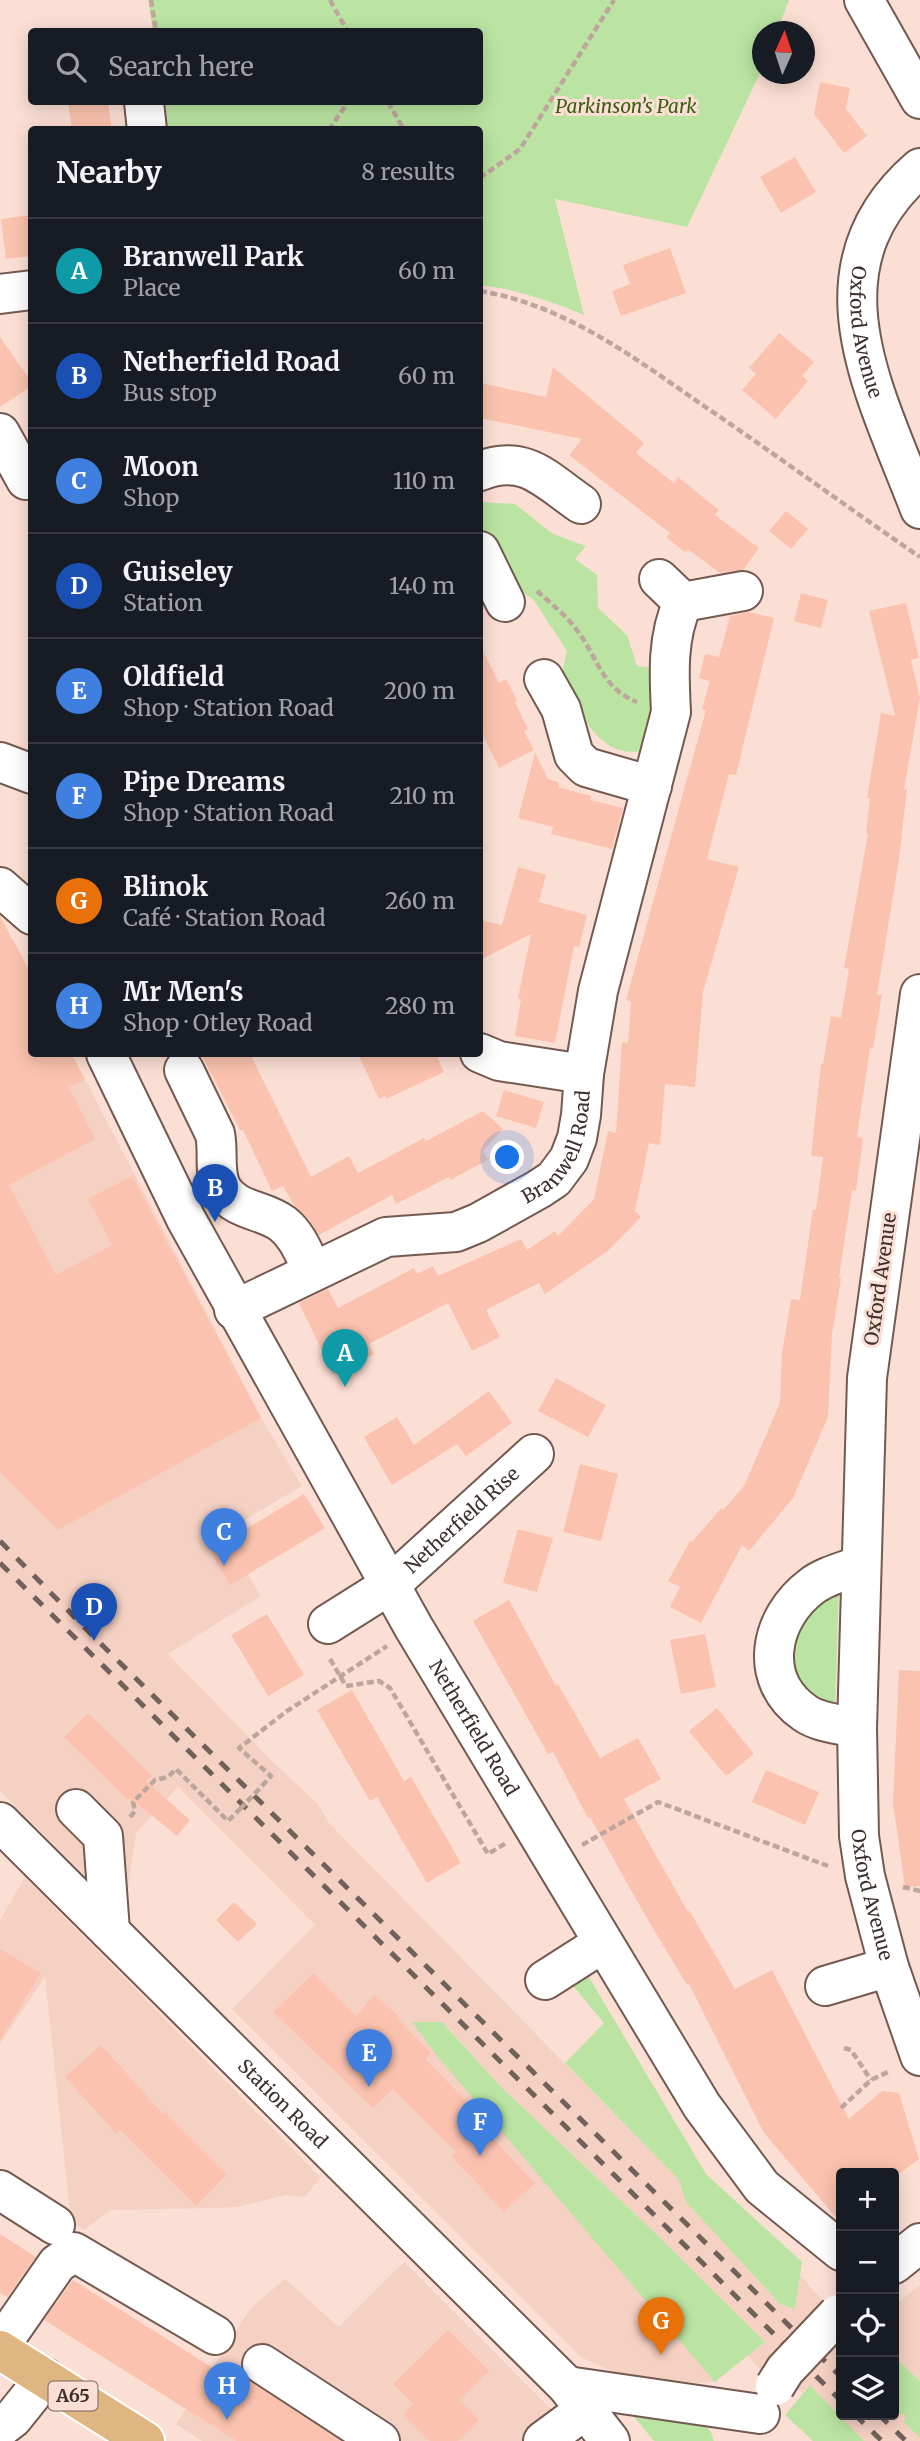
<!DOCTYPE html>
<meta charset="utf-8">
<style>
:root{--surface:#171b24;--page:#242831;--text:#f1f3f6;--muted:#9ea1a6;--line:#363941;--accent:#8c9099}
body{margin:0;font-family:Merriweather,serif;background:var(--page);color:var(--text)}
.controls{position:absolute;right:21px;bottom:21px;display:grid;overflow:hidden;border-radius:7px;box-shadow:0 4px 18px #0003}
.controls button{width:63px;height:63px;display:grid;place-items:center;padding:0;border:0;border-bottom:2px solid var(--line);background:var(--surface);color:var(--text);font:35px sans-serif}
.compass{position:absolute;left:752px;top:21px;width:63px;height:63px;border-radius:50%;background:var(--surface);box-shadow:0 4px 18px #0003;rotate:3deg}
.you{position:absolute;left:508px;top:1158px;width:24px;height:24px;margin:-18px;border:5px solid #fff;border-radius:50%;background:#1a73e8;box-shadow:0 0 0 10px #1a73e833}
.badge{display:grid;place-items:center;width:46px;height:46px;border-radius:50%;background:var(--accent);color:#fff;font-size:23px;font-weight:700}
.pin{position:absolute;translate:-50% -58px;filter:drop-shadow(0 2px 4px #0008)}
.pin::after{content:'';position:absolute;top:37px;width:24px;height:21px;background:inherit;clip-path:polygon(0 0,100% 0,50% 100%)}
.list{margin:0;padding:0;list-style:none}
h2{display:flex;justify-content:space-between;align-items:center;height:91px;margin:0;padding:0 28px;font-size:30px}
h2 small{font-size:23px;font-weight:400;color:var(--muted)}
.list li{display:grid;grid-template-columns:46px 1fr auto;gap:21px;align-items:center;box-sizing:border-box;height:105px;padding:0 28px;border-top:2px solid var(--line)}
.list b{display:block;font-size:26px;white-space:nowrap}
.list p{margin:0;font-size:23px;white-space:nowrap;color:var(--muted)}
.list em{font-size:23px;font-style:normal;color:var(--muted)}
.icon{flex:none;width:38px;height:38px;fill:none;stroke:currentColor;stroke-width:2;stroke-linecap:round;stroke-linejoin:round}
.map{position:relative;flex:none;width:920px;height:2441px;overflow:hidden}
.search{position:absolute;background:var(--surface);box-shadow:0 4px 18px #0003;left:28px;top:28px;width:455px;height:77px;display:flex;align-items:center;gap:18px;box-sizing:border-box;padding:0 24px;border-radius:7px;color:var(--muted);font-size:26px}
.panel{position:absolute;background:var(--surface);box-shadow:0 4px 18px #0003;left:28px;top:126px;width:455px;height:931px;border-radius:7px}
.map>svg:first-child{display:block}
</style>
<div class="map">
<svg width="920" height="2441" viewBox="0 0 920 2441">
<rect width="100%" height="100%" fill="#fcdfd4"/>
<path fill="#f5d1c3" d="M0,925l15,18 16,32 1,79h40l191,367 39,65 -79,47 38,63 -93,58 105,108 45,42 11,19 350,357 7,22 94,102 15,5 5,-34 31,35 10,28v77l54,1 8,-2 4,4 -3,3 16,17v3h-56l-53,-55 -9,7 -24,-27 -11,11 -19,-21 17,-14 -111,-110 -154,-146 -57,-64 272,360 -20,1 -80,-10 -34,-16 -349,-348 83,-84 -137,-138 -42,46 -10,70 -11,2 -115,-114z
M25,1877l296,301 -17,19 -18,-2 -49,12 -19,1 -108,2 -26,20 -13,-8 -26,-245 -45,67v-124z
M404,2262l153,153 22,26h-377l-26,-17 74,-115 35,-30 54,48z
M920,2285v96l-26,-25v-50z"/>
<path fill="#bbe4a2" d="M148,0h641l-12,31 -15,1v37l-75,158 -132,-28 29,116c-34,-14 -68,-26 -104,-30v-155l-312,-1 -3,-27h315v-70l-327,-1z
M480,502l35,2 38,30 33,12 -11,13 22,16 1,33 29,27 10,31 16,2 6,29 -13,53c-37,10 -59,-22 -73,-52 -3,-8 -10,-18 -10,-26 0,-7 3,-15 4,-21l-34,-52 -24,-16 -29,-58z
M839,1583l-4,127 -10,-2 -31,-29 -2,-48z
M584,1969l122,205 96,88 -7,47 -15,-5 -94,-102 -7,-22 -114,-117 39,-40 -31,-37 2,-12z
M412,2022h30l58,64 154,146 111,110 -50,40 -277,-325z
M894,2356l26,25v57l-17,-17 4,-3 -4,-4 -9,1z
M810,2385l54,56h-51l-28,-26z
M625,2406l72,12 14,14 3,9h-60z"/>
<path fill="#fbc3af" d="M820,82l30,6 -4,21 21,27 -23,17 -30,-39z
M68,102h40l4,28h-40z
M795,157l21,35 -35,21 -21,-36z
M32,215v41l-26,3 -5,-40z
M670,248l16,45 -65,23 -9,-25 18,-7 -7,-19z
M779,333l35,29 -12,14 6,5 -32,38 -34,-29 14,-16 -7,-6z
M0,337l32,46v3l-32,21z
M553,367l91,76 -8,10 38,30 4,-6 41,33 -4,5 44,33 -16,22 -23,3 -32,-24 -3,3 -19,-15 4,-4 -101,-78 13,-16 -102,-21v-35l66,14z
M786,511l22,18 -17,20 -22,-18z
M801,593l27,7 -7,28 -27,-7z
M906,603l13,55 -8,2 9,38 -16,91h3l-8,70 -22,136h5l-9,54 -3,-1 -13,89 6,1 -7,53 -4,-1 -13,88h2l-9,57 -4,82 -35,81 -44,53 -7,-6 -41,78 -31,-16 10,-20 -12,-6 22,-40 2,1 29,-34 2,2 21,-24 36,-83 2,-50 9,-54 9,1 13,-91 3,1 7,-53 -12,-1 10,-92h2l8,-48 10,2 8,-49 -5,-1 24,-134 -2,-1 4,-35h-3l14,-85 14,3 -26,-105z
M749,612l25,6 -38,157 -7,-1 -22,85 32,8 -36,125 -8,95 -30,-3 -5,61 -11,-2 -14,68 6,6 -32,33 -64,44 -6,-11 -53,27 14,27 -28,14 -24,-48 -79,41 5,10 -41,20 -34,-71 29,-14 10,19 76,-40 3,6 16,-8 5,10 83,-37 6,11 28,-19 3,5 36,-37 14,-68 8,2 6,-91 6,1 3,-41 -5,-2 80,-290 -4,-1 8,-28 -11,-3 6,-24 14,3 11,-41z
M480,645l19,38 7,-4 11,21 -2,2 13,27 -4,2 10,19 -35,18 -19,-39z
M535,753l13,26 11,3 -1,5 33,9 -1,4 33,8 -11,41 -61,-15 2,-7 -35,-9z
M518,867l28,8 -7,27 48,13 -8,32 -5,-1 -19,97 -40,-7 6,-37 -3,-1 13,-64 -51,26v-40l22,5z
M0,916l32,60v78h39l14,26 -16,7 26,52 -86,46 47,90 56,-30 -24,-46 44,-23 129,242 -203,112 -58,-58z
M201,1054h49l61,123 38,-21 9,17 66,-35 2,3 57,-30 20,18 -20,22 5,9 -38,20 -1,-3 -53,27 -4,-9 -73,40 -10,-15 -15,-15 -11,-19 -11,5 -29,-61h-3z
M358,1054h78l8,18 -58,27 -1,-3 -6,3z
M504,1090l40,12 -8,26 -40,-12z
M556,1378l50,27 -18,32 -50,-26z
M489,1391l23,32 -46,33 -9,-12 -65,41 -28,-48 33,-20 17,28z
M580,1464l38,10 -17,67 -38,-9z
M304,1494l21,34 -95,57 -20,-34z
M518,1529l35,9 -16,54 -34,-9z
M509,1600l47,86 2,-2 42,74 38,-20 23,41 -37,20 64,113 1,-2 46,79 37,-19 77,149 33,-28 17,2 20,66 -19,14h-59v50l-77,-90 -75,-149 -2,1 -46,-77 -51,-91 -2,1 -35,-66 -5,2 -75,-133z
M267,1614l37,61 -36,21 -37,-61z
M705,1634l11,53 -35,7 -11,-54z
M899,1670l21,1v215l-15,1 -12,-84z
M352,1690l52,91 7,-4 50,86 -34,20 -50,-86 -7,4 -53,-91z
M717,1708l37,46 -28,22 -37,-45z
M88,1713l64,63 -6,5 44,39 -13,16 -47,-38 -2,2 -64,-63z
M766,1770l53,22 -14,33 -53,-23z
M234,1902l23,22 -19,18 -22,-22z
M0,1949l41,24 -41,68z
M314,1973l42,43 18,-21 25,21 -2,2 34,35 -6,6 58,59 -5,5 57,60 -31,29 -53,-56 5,-4 -63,-63 -20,19 -100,-96z
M101,2045l62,69 2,-2 62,62 -31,32 -76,-76 -4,3 -51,-56z
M0,2234l36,23 -29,40 -7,-4z
M73,2280l169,106 5,-7 93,62h-103l-193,-121z
M448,2330l41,41 -30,29 20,20 -21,21h-28l-27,-27 10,-10 -20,-20z"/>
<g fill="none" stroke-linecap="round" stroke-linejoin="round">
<g stroke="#735a51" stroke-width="42">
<g id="minor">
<path d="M864,0l56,99"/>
<path d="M144,102l3,28"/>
<path id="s1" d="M920,168c-116,100 -44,225 0,341"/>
<path d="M0,294l32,-4"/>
<path d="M0,433l26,47"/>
<path d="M480,471c45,-18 66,9 101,33"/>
<path d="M480,551l25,51"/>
<path d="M659,579l24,23"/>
<path d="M544,679l17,30 13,46 12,12 66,19"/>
<path d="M0,762l32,12"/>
<path d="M0,887l32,28"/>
<path id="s2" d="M920,994l-53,384 -10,350 2,108 6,40 24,91 31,89"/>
<path d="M480,1053l19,8 85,13"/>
<path id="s3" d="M106,1054l80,165 228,409 288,478 60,81 79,64"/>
<path d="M184,1070l31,64c4,18 -2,38 7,55 14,23 42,20 61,35 15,12 21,30 29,46"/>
<path id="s4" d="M234,1310l152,-73 70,-5 22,-9 61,-34 15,-10 15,-20 8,-21 4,-23 3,-41 14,-83 73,-279c-2,-38 -4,-75 12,-110l60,-11"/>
<path id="s5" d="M328,1624l62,-39 144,-131"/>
<path d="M857,1728c-17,-4 -38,-5 -52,-15 -48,-33 -36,-95 7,-127 13,-10 33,-15 49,-21"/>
<path d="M76,1809l27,27 7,95"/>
<path id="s6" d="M0,1822l567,564 43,55"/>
<path d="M545,1980l58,-37"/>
<path d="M825,1986l64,-19"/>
<path d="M0,2190l55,35"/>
<path d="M894,2264l26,-21"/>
<path d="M0,2346l57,-82 17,-12 141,83"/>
<path d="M262,2364l118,77"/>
<path d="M567,2386l193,28"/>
<path d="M0,2428l13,-10 32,-40"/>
<path d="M543,2441l42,-31"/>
</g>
</g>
<g stroke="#fff" stroke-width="42">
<path id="major" d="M0,2350l145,91"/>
</g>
<path stroke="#bda69d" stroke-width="4.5" stroke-dasharray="7 3.5" stroke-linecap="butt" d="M151,0l5,32
M331,0v2l17,30
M388,102l16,28
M329,130l19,-28
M480,178l40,-29 94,-149
M480,291c84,14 152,65 221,113 74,50 146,103 219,153
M537,591c13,12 28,23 39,38 22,28 25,59 61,73
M330,1659l16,27 33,-5 11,7 98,166 18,-11
M262,1786l9,-10 -32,-28 48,-37 100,-65
M130,1817l5,-6 -2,-9 22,-22 13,-3 8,-8 52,52 12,-12
M582,1845l76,-43 170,64
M903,1887l17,4
M844,2048l7,2 20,30
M841,2108l30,-28 19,-9"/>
<use href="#minor" stroke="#fff" stroke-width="38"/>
<use href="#major" stroke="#dfb582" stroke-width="38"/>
<path stroke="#71615b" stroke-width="5" stroke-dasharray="12 12" stroke-linecap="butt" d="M0,1541l94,96 747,740
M0,1563l841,838
M855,2415l27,26
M879,2415l27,26"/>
<g stroke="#735a51" stroke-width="42" stroke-linecap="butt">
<path id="minor-bridge" d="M775,2386l10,-16 53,-56"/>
</g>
<path stroke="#bda69d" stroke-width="4.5" stroke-dasharray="7 3.5" stroke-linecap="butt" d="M240,1809l22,-23"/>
<use href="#minor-bridge" stroke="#fff" stroke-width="38"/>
</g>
<g text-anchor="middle" stroke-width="6" stroke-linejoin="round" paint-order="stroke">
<rect fill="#fcdfd4" stroke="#76645e" stroke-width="2" x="48.5" y="2381.5" width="49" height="29" rx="5"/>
<g font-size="18" font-weight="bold" fill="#3c302c">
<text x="73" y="2402">A65</text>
</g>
<g font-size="19" font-style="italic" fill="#355f0e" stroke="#fcdfd4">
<text x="626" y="113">Parkinson’s Park</text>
</g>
<g font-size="19" fill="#3c302c" stroke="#fcdfd4">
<text dy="7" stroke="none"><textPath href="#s1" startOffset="184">Oxford Avenue</textPath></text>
<text dy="7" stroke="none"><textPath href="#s4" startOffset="380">Branwell Road</textPath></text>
<text transform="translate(880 1279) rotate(-82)" y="7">Oxford Avenue</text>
<text dy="7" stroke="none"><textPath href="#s5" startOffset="170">Netherfield Rise</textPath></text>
<text dy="7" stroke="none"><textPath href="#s3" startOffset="768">Netherfield Road</textPath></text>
<text dy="7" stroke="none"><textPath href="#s2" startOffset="906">Oxford Avenue</textPath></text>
<text dy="7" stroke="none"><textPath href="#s6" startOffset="399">Station Road</textPath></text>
</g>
</g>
</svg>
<div class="controls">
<button>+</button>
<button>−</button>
<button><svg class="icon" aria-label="locate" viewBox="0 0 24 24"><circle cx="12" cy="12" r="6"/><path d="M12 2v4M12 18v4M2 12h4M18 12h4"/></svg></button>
<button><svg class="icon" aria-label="layers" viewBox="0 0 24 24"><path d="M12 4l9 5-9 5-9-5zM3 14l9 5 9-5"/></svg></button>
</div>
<svg class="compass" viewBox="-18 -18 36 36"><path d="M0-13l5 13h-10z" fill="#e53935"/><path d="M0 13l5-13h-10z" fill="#9ea1a6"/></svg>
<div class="you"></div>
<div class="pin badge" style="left:345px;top:1387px;background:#0f9aa8">A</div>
<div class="pin badge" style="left:215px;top:1222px;background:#1a4fb4">B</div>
<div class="pin badge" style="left:224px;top:1566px;background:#3f7fe0">C</div>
<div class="pin badge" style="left:94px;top:1641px;background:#1a4fb4">D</div>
<div class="pin badge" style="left:369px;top:2087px;background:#3f7fe0">E</div>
<div class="pin badge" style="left:480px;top:2156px;background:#3f7fe0">F</div>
<div class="pin badge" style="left:661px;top:2355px;background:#e8710a">G</div>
<div class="pin badge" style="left:227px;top:2420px;background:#3f7fe0">H</div>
<div class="search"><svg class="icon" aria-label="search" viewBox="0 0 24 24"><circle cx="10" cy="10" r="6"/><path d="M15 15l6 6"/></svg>Search here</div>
<section class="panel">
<h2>Nearby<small>8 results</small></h2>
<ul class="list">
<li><span class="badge" style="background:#0f9aa8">A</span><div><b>Branwell Park</b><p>Place</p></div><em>60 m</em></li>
<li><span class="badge" style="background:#1a4fb4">B</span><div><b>Netherfield Road</b><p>Bus stop</p></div><em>60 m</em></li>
<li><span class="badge" style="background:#3f7fe0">C</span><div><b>Moon</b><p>Shop</p></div><em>110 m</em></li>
<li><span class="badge" style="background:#1a4fb4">D</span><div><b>Guiseley</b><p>Station</p></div><em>140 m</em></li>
<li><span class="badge" style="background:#3f7fe0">E</span><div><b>Oldfield</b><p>Shop · Station Road</p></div><em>200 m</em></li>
<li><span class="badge" style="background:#3f7fe0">F</span><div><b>Pipe Dreams</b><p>Shop · Station Road</p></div><em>210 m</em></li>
<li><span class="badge" style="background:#e8710a">G</span><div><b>Blinok</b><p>Café · Station Road</p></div><em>260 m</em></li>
<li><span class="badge" style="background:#3f7fe0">H</span><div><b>Mr Men's</b><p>Shop · Otley Road</p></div><em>280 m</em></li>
</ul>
</section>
</div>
